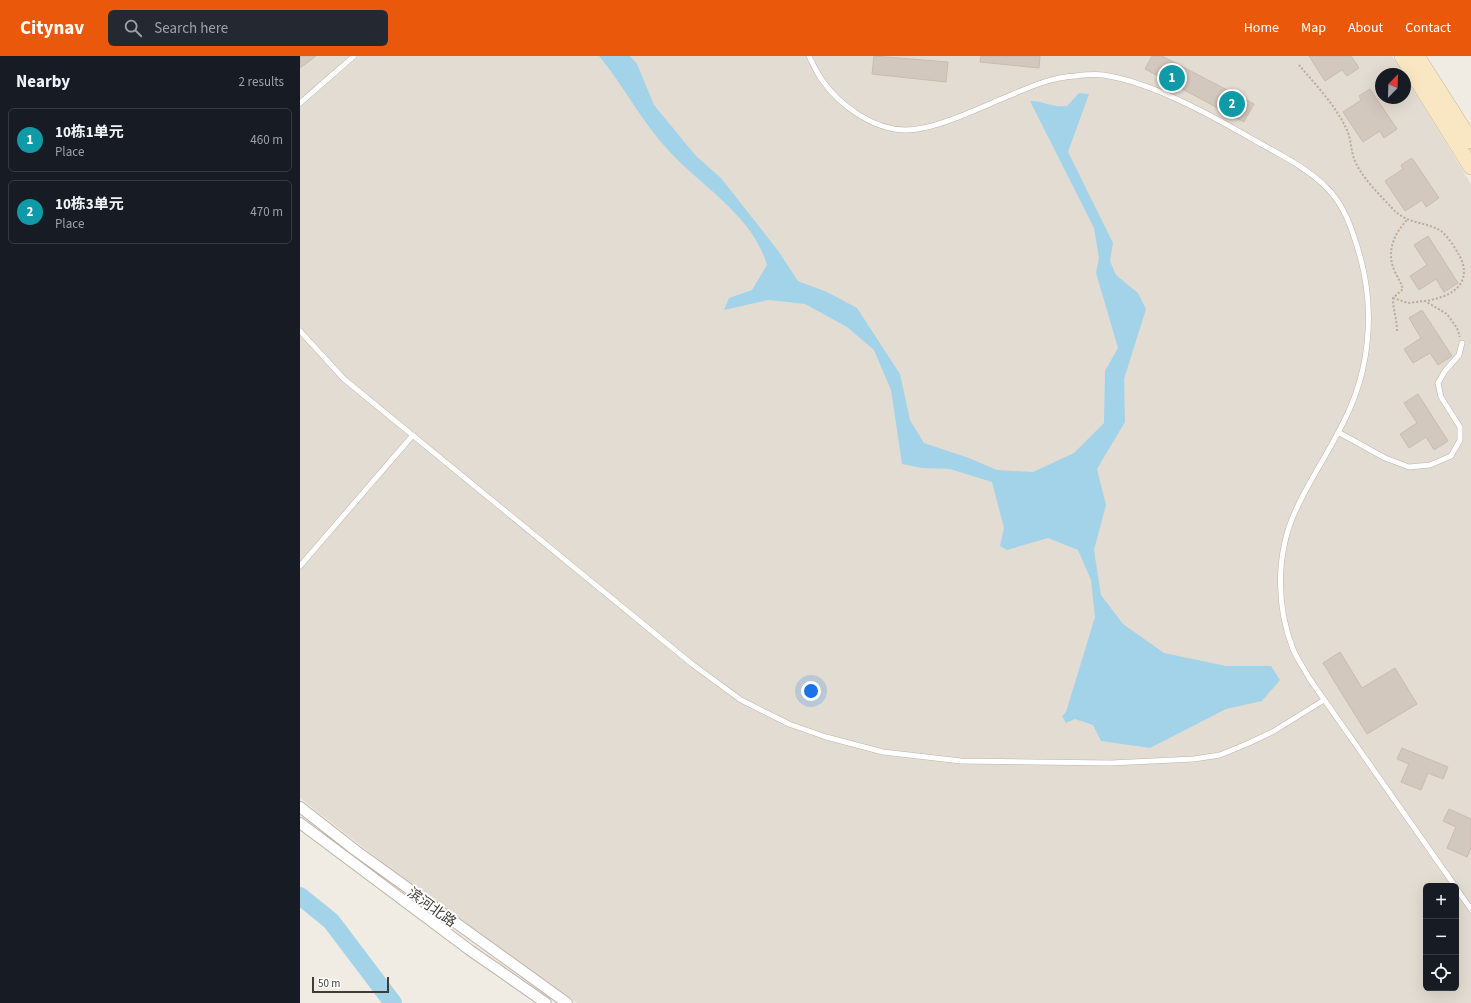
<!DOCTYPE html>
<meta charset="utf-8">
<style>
:root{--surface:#171b24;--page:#242831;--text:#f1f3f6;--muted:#9ea1a6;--line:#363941;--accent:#ea580c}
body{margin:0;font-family:"Source Sans 3","Noto Sans SC",sans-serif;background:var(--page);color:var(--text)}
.controls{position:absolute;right:12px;bottom:12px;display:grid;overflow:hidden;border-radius:6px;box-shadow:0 4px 16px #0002}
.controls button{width:36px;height:36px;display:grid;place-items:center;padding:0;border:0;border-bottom:1px solid var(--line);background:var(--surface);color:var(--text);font:20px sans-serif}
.compass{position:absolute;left:1075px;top:12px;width:36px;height:36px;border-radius:50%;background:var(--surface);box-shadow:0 4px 16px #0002;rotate:23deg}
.scale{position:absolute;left:12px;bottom:10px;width:77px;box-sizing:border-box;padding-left:4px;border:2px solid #413b34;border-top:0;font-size:11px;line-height:14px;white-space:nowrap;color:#413b34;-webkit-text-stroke:3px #fff;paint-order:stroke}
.you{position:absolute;left:511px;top:635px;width:14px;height:14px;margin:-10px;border:3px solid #fff;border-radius:50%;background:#1a73e8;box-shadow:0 0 0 6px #1a73e833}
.badge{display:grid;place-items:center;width:26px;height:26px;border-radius:50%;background:var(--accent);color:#fff;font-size:13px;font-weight:700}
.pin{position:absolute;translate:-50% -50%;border:2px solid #fff;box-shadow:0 1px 4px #0006}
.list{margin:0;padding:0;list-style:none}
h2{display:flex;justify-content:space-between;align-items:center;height:52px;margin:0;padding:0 16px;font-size:17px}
h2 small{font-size:13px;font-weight:400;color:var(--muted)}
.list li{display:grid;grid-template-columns:26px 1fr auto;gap:12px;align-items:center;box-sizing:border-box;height:64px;margin:0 8px 8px;padding:0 8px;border:1px solid var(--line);border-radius:6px}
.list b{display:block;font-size:15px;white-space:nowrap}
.list p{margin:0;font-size:13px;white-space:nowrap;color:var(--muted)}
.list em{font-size:13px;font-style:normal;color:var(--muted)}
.icon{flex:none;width:22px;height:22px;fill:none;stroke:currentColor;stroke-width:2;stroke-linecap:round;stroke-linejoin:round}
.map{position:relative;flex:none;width:1171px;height:947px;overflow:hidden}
header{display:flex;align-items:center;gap:24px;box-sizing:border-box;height:56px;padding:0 20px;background:var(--accent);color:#fff}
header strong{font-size:19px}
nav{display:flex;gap:22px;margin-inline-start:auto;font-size:14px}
.search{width:280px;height:36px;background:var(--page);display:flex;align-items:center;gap:10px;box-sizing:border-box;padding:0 14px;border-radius:6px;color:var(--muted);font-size:15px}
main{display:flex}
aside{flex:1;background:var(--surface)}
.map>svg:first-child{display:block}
</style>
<header>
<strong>Citynav</strong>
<div class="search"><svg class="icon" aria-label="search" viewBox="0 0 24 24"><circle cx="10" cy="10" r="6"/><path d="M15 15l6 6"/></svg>Search here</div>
<nav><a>Home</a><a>Map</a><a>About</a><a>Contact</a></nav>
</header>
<main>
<aside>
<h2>Nearby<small>2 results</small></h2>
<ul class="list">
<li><span class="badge" style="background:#0f9aa8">1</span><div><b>10栋1单元</b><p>Place</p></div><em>460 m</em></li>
<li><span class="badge" style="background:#0f9aa8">2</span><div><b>10栋3单元</b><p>Place</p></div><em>470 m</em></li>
</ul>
</aside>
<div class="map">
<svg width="1171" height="947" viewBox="0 0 1171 947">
<rect width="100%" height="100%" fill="#f0ebe3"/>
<path fill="#e3dcd2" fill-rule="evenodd" d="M0,0h1092l12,18h-23v24h24v-22l66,108v819h-894l-124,-85 -153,-120zM1126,830h30v102h-30z"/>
<path fill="#a3d3e9" d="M299,0h31l7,8 17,41 42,51 25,22 58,74 19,29 29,11 30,16 43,66 10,46 14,23 45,15 28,12 36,2 41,-19 30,-30 1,-52 13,-23 -22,-75 3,-15 -5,-30 -64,-127c16,0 21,7 37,5l12,-13 10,1 -21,58 45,91 -3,18 6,14 22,18 8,16 -22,70 1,43 -28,47 9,36 -12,45 7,45 22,29 41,29 62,13h45l9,14 -18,21 -36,8 -76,39 -49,-7 -8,-16 -18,-6 -9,4 -4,-7 4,-4 29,-95 -4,-37 -13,-30 -30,-12 -41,12 -7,-4 4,-18 -12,-46 -42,-13 -28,-1 -20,-4 -11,-74 -17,-40 -27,-23 -42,-23 -36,-4 -45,10 5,-12 23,-8 15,-25c-14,-49 -65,-78 -98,-114 -27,-28 -45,-65 -70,-95z"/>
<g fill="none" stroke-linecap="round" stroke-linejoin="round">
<path stroke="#a3d3e9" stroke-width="18" d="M0,840l31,25 62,82"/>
</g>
<path fill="#d3c8bd" stroke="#cabcad" d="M0,0h16l-16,12z
M574,0l74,6 -2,20 -74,-8z
M681,0h59l-1,12 -59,-6z
M852,0h10l92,48 -10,18 -99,-53z
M1009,0h42l8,12 -12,8 -5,-6 -17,11z
M1070,33l27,40 -13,9 -4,-7 -17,11 -20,-30 18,-12 -2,-4z
M1112,102l27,40 -13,9 -4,-7 -17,11 -20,-30 18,-12 -2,-4z
M1128,180l30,47 -14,9 -8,-13 -17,11 -9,-14 17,-11 -13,-20z
M1122,254l30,46 -14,9 -8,-12 -17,10 -9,-14 17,-11 -12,-20z
M1118,338l30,47 -14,9 -8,-13 -17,11 -9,-14 17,-11 -13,-20z
M1040,596l22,36 33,-20 22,36 -50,30 -44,-71z
M1102,692l46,19 -5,12 -15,-6 -7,17 -20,-8 8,-18 -12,-5z
M1149,753l22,10v29l-4,9 -20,-9 9,-21 -13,-6z"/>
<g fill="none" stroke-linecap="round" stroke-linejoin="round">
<g stroke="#bdb4aa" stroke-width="6">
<path id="lane" d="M509,0c4,8 8,17 13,24 18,26 52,50 84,50 30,0 77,-24 105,-35 21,-9 42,-18 64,-19 9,-1 20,-2 28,-1 50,7 115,44 158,69 22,12 47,25 65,43 19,18 27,45 34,69 15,54 10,113 -15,163 -15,32 -36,61 -50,93 -19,42 -19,94 -2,137 4,10 11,19 16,29l146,208
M0,47l54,-47
M0,275l44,48 348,285 49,36 48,24 37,13 57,15 78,9 150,2 83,-4 26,-4 29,-12 25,-12 50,-31
M1038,376l47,26 24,9 21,-2 21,-9 9,-16v-13l-19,-30 -3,-14 7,-12 14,-16 3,-12
M0,510l113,-131
M1156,832l15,21"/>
</g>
<g stroke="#bdb4aa" stroke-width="12">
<path id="street" d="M0,751l55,43 212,153
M0,767l171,128 75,52"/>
</g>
<g stroke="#ccb996" stroke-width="16">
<path id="secondary" d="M1102,0l69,111
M1117,0l54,85"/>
</g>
<path stroke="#bbac99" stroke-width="2" stroke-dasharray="2 2" stroke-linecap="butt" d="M999,9c16,19 36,40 47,63 6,11 4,24 10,35 7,16 24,32 36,45 15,17 33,13 49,23 7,5 20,25 22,33 6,25 -18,34 -38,37
M1093,242l15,5 17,-2 22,13 10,14 3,9
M1097,275c0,-12 -4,-21 -4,-33l10,-9c-2,-6 -5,-11 -8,-17 -9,-19 -2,-37 12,-52"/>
<use href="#lane" stroke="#fff" stroke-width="5"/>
<use href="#street" stroke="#fff" stroke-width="10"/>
<use href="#secondary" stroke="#f9e7c3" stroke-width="15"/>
</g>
<g text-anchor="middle" stroke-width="4" stroke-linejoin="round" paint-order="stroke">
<g font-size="14" fill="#413b34" stroke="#fff">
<text transform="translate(132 851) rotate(36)" y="5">滨河北路</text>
</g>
</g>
</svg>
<div class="controls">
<button>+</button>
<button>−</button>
<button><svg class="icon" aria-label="locate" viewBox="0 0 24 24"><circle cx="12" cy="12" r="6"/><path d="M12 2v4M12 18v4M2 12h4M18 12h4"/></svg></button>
</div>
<svg class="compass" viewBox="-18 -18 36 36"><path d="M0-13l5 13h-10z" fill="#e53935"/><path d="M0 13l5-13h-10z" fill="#9ea1a6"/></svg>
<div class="scale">50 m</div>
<div class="you"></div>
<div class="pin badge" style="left:872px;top:22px;background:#0f9aa8">1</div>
<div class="pin badge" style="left:932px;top:48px;background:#0f9aa8">2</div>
</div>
</main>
